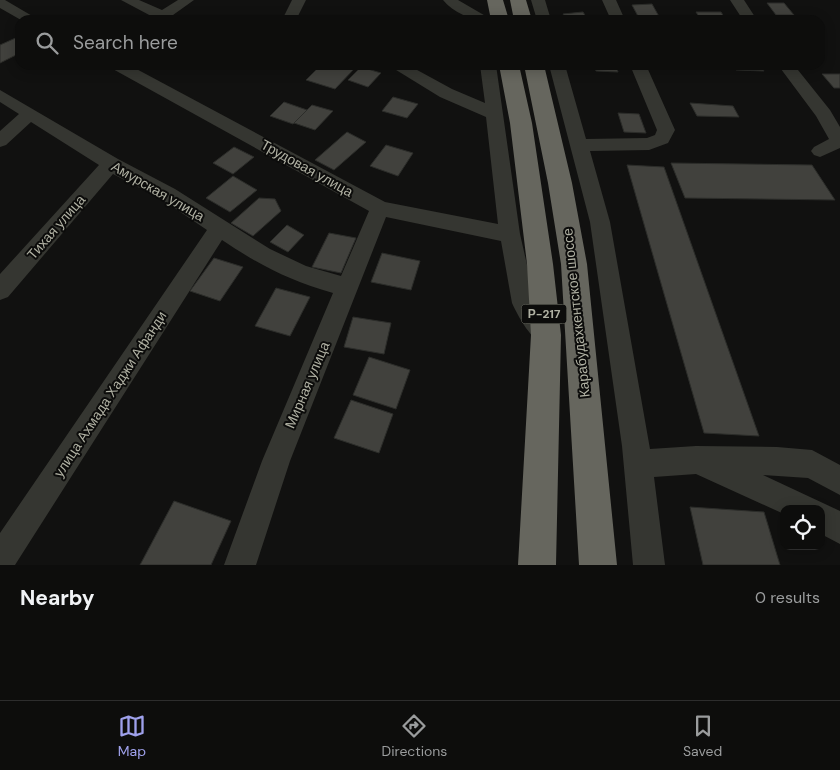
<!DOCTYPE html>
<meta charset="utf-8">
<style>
:root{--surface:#0d0d0c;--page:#1b1b1a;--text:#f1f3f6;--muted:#9a9c9d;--line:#2d2d2d;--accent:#9fa1ec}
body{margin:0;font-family:"DM Sans",sans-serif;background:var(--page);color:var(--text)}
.controls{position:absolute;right:15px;bottom:15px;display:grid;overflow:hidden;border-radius:10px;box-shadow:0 2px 12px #0003}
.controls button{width:45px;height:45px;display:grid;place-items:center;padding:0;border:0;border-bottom:1px solid var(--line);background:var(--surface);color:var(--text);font:25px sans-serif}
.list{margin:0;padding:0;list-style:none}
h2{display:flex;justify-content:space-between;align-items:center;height:65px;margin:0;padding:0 20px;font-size:21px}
h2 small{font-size:16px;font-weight:400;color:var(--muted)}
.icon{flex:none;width:28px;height:28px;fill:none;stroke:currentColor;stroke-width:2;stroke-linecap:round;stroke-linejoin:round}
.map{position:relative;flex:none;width:840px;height:565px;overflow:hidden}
.search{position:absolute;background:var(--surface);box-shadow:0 2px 12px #0003;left:15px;right:15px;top:15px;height:55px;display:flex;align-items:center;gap:12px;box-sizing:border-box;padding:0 18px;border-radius:15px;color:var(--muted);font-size:19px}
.sheet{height:135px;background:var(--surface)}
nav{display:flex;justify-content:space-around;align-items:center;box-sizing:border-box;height:70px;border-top:1px solid var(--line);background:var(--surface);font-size:14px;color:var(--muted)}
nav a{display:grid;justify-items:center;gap:2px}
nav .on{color:var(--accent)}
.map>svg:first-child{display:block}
</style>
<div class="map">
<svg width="840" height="565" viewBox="0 0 840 565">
<rect width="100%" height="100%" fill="#111110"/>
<path fill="#41413d" stroke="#2c2d2a" d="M767,3h17l10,12h-18z
M652,4l9,16h-21l-8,-15z
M583,12l5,8h-21l-4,-6z
M696,12h25l5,8h-25z
M763,16h22l3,4h-22z
M20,36v17l-20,10v-18z
M321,65l21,4 3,-4 10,3 -20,21 -29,-9z
M594,65h22l2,7 -22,-1z
M733,65h27l4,6 -28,-1z
M361,67l20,6 -13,14 -20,-7z
M822,74h18v14h-6z
M393,97l25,7 -11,14 -25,-7z
M284,102l23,8 -14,14 -23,-8z
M690,103l43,3 6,11 -42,-1z
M312,105l21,6 -18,19 -21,-7z
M618,113l21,1 7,19 -22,-1z
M347,132l19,10 -32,28 -19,-10z
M386,145l27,8 -15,23 -28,-10z
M234,147l20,10 -21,17 -20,-11z
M671,163l141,2 23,35 -150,-2z
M627,165l37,2 95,269 -55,-3z
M233,176l24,14 -27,22 -24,-14z
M259,198l16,1 6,12 -28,25 -22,-13z
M287,225l17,10 -16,17 -18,-10z
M329,233l27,5 -15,35 -29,-6z
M382,253l38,8 -9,29 -40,-8z
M214,258l29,9 -23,34 -30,-10z
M276,288l34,9 -20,39 -35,-10z
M353,317l38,6 -7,31 -40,-7z
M369,357l41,13 -14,39 -43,-14z
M351,400l42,14 -14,39 -45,-15z
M174,501l57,20 -20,44h-71z
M690,507l74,5 16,53h-77z"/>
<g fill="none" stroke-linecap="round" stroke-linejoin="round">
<path fill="#353631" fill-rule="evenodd" d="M0,0h5l34,20h-18l-21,-12z
M121,0h18l23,10 16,-10h16l-28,20h-16l3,-3z
M292,0h14l-10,20h-14z
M443,0h15l31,18 -1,2c-16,0 -35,-7 -45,-20z
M531,0h14l6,20h-14z
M602,0h14l9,20h-14z
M730,0h14l13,20h-14z
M109,65h20l256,137 113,22 -12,-107 -46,-20 -52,-32h20l44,24 33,14 -5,-38h16l24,169 15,66 23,35 -3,8 -9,3c-15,-6 -27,-28 -34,-43l-11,-62 -115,-24 -96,244 -34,104h-32l38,-104 71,-168c-45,-13 -72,-27 -111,-53l-207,325h-15v-32l207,-303 -46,-31 -48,-25 -105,123 -8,3v-26l99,-109 -68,-43 -25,23 -6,2v-16l19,-17 -19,-12v-12l118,69 57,30 95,60 36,17 35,10 28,-65 -258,-143z
M549,65h16l21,74 61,-1 8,-3 2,-5 -27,-65h16l29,65 -7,13 -19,7 -59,1 20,71 40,227 46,-3 81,1 35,3 28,15v30l-32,-17 -45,-3 77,36v33l-19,-10v-25h-37v5l-88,-40 -42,3 11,88h-32l-11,-119 -32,-224z
M778,65h16l36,45 10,17v21l-20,9 -6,-2 -3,-4 3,-4 15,-8 -13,-23z"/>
<path fill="#66665e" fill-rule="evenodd" d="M487,0h16l6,20h-18z
M510,0h16l6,20h-18z
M499,65h20l13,58 21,141 8,71 -5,230h-38l13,-230 -4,-71 -17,-141z
M524,65h20l28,118 15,81 30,301h-38l-18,-301 -13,-81z"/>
</g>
<g text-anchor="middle" stroke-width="4" stroke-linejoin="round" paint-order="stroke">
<rect fill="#0c0c0b" stroke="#7f8075" stroke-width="1" x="521.5" y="304.5" width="45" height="19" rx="4"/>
<g font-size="12" font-weight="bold" fill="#b0b1a3">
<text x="544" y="318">Р-217</text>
</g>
<g font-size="14" fill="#b0b1a3" stroke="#0c0c0b">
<text transform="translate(307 168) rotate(29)" y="5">Трудовая улица</text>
<text transform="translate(158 191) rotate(30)" y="5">Амурская улица</text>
<text transform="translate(56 227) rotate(-49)" y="5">Тихая улица</text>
<text transform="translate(576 313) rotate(-96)" y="5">Карабудахкентское шоссе</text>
<text transform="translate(307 385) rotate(-67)" y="5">Мирная улица</text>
<text transform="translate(110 394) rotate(-57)" y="5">улица Ахмада Хаджи Афанди</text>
</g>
</g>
</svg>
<div class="controls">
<button><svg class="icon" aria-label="locate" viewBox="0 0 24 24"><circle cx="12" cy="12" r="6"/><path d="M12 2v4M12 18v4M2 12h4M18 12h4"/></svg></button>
</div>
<div class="search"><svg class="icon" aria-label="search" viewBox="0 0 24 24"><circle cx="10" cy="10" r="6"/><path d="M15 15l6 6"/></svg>Search here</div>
</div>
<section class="sheet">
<h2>Nearby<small>0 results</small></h2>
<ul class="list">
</ul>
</section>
<nav>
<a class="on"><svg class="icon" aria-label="map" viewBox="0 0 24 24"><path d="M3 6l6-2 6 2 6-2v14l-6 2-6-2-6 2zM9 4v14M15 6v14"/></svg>Map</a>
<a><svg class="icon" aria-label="directions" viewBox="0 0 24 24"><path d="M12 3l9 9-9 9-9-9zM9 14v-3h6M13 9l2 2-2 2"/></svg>Directions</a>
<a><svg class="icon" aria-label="saved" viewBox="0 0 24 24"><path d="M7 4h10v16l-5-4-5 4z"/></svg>Saved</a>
</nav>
